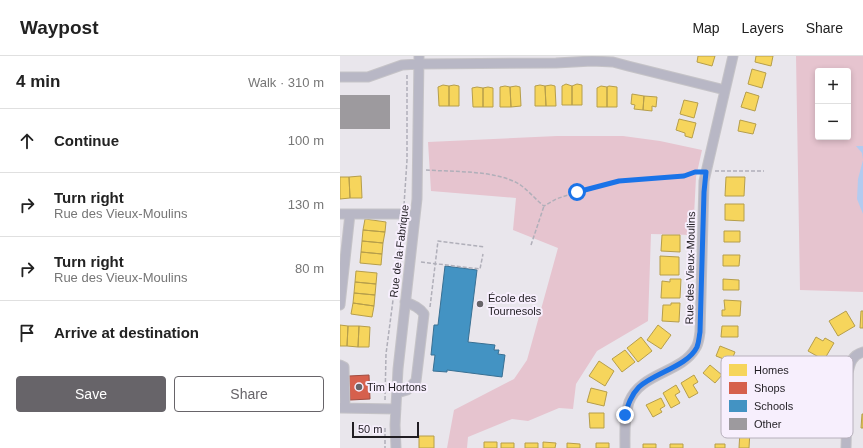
<!DOCTYPE html>
<meta charset="utf-8">
<style>
:root{--surface:#fff;--page:#f2f2f2;--text:#222;--muted:#767676;--line:#e0e0e0;--accent:#676469}
body{margin:0;font-family:Arial,sans-serif;background:var(--page);color:var(--text)}
.controls{position:absolute;right:12px;top:12px;display:grid;overflow:hidden;border-radius:4px;box-shadow:0 2px 6px #0003}
.controls button{width:36px;height:36px;display:grid;place-items:center;padding:0;border:0;border-bottom:1px solid var(--line);background:var(--surface);color:var(--text);font:20px sans-serif}
.scale{position:absolute;left:12px;bottom:10px;width:67px;box-sizing:border-box;padding-left:4px;border:2px solid #211e23;border-top:0;font-size:11px;line-height:14px;white-space:nowrap;color:#211e23;-webkit-text-stroke:3px #f7effd;paint-order:stroke}
.stop{position:absolute;width:12px;height:12px;margin:-9px;border:3px solid #1a73e8;border-radius:50%;background:#fff}
.stop.end{background:#1a73e8;border-color:#fff;box-shadow:0 1px 4px #0008}
.list{margin:0;padding:0;list-style:none}
h2{display:flex;justify-content:space-between;align-items:center;height:52px;margin:0;padding:0 16px;font-size:17px}
h2 small{font-size:13px;font-weight:400;color:var(--muted)}
.list li{display:grid;grid-template-columns:26px 1fr auto;gap:12px;align-items:center;box-sizing:border-box;height:64px;padding:0 16px;border-top:1px solid var(--line)}
.list b{display:block;font-size:15px;white-space:nowrap}
.list p{margin:0;font-size:13px;white-space:nowrap;color:var(--muted)}
.list em{font-size:13px;font-style:normal;color:var(--muted)}
.actions{display:flex;gap:8px;padding:12px 16px}
.actions a{flex:1;padding:9px 0;border:1px solid var(--accent);border-radius:4px;text-align:center;font-size:14px;color:var(--accent)}
.actions .main{background:var(--accent);color:#fff}
.icon{flex:none;width:22px;height:22px;fill:none;stroke:currentColor;stroke-width:2;stroke-linecap:round;stroke-linejoin:round}
.map{position:relative;flex:none;width:523px;height:392px;overflow:hidden}
header{display:flex;align-items:center;gap:24px;box-sizing:border-box;height:56px;padding:0 20px;background:var(--surface);border-bottom:1px solid var(--line)}
header strong{font-size:19px}
nav{display:flex;gap:22px;margin-inline-start:auto;font-size:14px}
main{display:flex}
aside{flex:1;background:var(--surface)}
.map>svg:first-child{display:block}
</style>
<header>
<strong>Waypost</strong>
<nav><a>Map</a><a>Layers</a><a>Share</a></nav>
</header>
<main>
<aside>
<h2>4 min<small>Walk · 310 m</small></h2>
<ul class="list">
<li><svg class="icon" aria-label="ahead" viewBox="0 0 24 24"><path d="M12 20V5M6 11l6-6 6 6"/></svg><div><b>Continue</b></div><em>100 m</em></li>
<li><svg class="icon" aria-label="right" viewBox="0 0 24 24"><path d="M7 20v-9h11M14 6l5 5-5 5"/></svg><div><b>Turn right</b><p>Rue des Vieux-Moulins</p></div><em>130 m</em></li>
<li><svg class="icon" aria-label="right" viewBox="0 0 24 24"><path d="M7 20v-9h11M14 6l5 5-5 5"/></svg><div><b>Turn right</b><p>Rue des Vieux-Moulins</p></div><em>80 m</em></li>
<li><svg class="icon" aria-label="arrive" viewBox="0 0 24 24"><path d="M6 21V4h12l-3 4 3 4H6"/></svg><div><b>Arrive at destination</b></div></li>
</ul>
<div class="actions"><a class="main">Save</a><a>Share</a></div>
</aside>
<div class="map">
<svg width="523" height="392" viewBox="0 0 523 392">
<rect width="100%" height="100%" fill="#e9e6ec"/>
<path fill="#e6c4cf" fill-rule="evenodd" d="M456,0h67v236l-63,-2zM478,15h30v66h-30z
M217,80h66l37,5 42,9 -6,27 -3,58 -42,-1 -3,87 -51,30 -21,33 -3,25 -14,-1 -31,13 -16,-2 -44,18 -1,11h-20l7,-38 60,-31 13,-19 31,-112 -45,-18 3,-32 -85,-7 -3,-49z"/>
<path fill="#b3cbf0" d="M516,90h7v68l-6,-15 1,-20 5,-19 -1,-7z"/>
<path fill="#f6d55c" stroke="#b69e4b" d="M358,0h17l-3,10 -15,-4z
M416,0h17l-2,10 -16,-4z
M412,13l14,4 -4,15 -14,-4z
M226,28l6,2v19h-10v-19z
M237,28l5,1v20h-10v-19z
M103,29l6,1v20h-10l-1,-19z
M114,29l5,1v20h-10v-20z
M200,29l5,1 1,20h-11v-20z
M211,29l4,1 1,20h-10l-1,-20z
M165,30l5,1 1,20h-11v-20z
M176,30l4,1 1,19 -10,1 -1,-20z
M261,30l6,1v20h-10v-19z
M269,30l8,1v20h-10v-20z
M137,31l6,1v19h-10l-1,-19z
M148,31l5,1v19h-10v-19z
M406,36l13,4 -4,15 -14,-4z
M292,38l12,2 -1,14 -9,-1 1,-4 -4,-1z
M304,40l13,1 -1,10 -4,-1v5l-9,-1z
M344,44l14,3 -4,15 -14,-4z
M339,63l17,4 -4,15 -7,-2v-3l-9,-3z
M400,64l16,4 -3,10 -15,-3z
M21,120l1,22h-12l-1,-21z
M0,121h9l1,21 -10,1z
M386,121h19l-1,19h-19z
M385,148h19v17l-19,-1z
M25,163l21,3 -1,10 -22,-2z
M23,174l22,2 -2,11 -21,-2z
M384,175h16v11h-16z
M322,179h18v17l-19,-1z
M22,185l21,2 -1,11 -21,-2z
M21,196l21,2 -1,11 -21,-2z
M383,199h17l-1,11h-16z
M320,200l19,1v18h-19z
M16,215l21,2 -1,11 -21,-2z
M330,223h11l-1,19h-19l1,-17 8,1z
M383,223l16,1v10h-16z
M15,226l21,2 -1,11 -21,-2z
M14,237l21,2 -1,11 -21,-3z
M384,244l17,1 -1,15h-18v-6h3z
M13,247l21,3 -2,11 -21,-3z
M331,247h9l-1,19 -17,-1 1,-16h8z
M506,255l9,15 -17,10 -9,-15z
M521,255h2v17h-3z
M0,269l8,1 -1,20h-7z
M318,269l13,10 -10,14 -14,-9z
M8,270h11l-1,21 -11,-1z
M19,270l11,1 -1,20h-11z
M382,270h16v11h-17z
M301,281l11,14 -14,11 -11,-14z
M476,281l7,4 2,-3 9,5 -10,17 -16,-9z
M380,290l15,6 -4,10 -15,-6z
M285,294l10,12 -13,10 -10,-13z
M259,305l15,10 -9,15 -16,-10z
M370,309l12,10 -7,8 -12,-10z
M354,319l4,7 -5,3 5,8 -9,5 -8,-15z
M336,329l4,7 -5,3 5,8 -9,5 -8,-15z
M251,332l16,4 -3,14 -17,-4z
M321,342l4,8 -5,3 2,3 -9,5 -7,-12z
M249,357h15v15h-14z
M522,358h1v14h-2z
M400,375h10l-1,17h-10z
M79,380h15v12h-15z
M144,386h13v6h-13z
M203,386l13,1 -1,5h-12z
M161,387h13v5h-13z
M185,387h13v5h-13z
M227,387l13,1v4h-13z
M256,387h13v5h-13z
M303,388h13v4h-13z
M330,388h13v4h-13z
M375,388h10v4h-10z"/>
<path fill="#d6604d" stroke="#a04c40" d="M29,319l1,24 -20,1 -1,-24z"/>
<path fill="#4393c3" stroke="#397093" d="M105,210l32,4 -9,72 27,3 -1,5h5l-1,4 7,1 -3,22 -55,-7v2l-14,-1 2,-16h-4l3,-30h4z"/>
<path fill="#9d9a9e" d="M0,39h50v34h-50z"/>
<g fill="none" stroke-linecap="round" stroke-linejoin="round">
<g stroke="#c5c3c7" stroke-width="11">
<path id="minor" d="M0,21h28l34,-12 17,-1 137,-1 36,-2 21,1 15,4 97,24
M0,158h64l11,3
M0,249l10,-91
M0,309l4,2 1,41
M57,337l10,-3 9,-9 8,-67c-5,-7 -11,-9 -19,-12
M0,352l56,1
M56,392l-1,-23 3,-56 19,-170 2,-143
M285,392c0,-15 -1,-31 4,-46 11,-29 52,-29 66,-53 4,-5 4,-11 5,-17l4,-151 29,-125
M506,392l2,-75c2,-10 4,-18 15,-21"/>
</g>
<path stroke="#b0afb9" stroke-width="1.5" stroke-dasharray="4 2" stroke-linecap="butt" d="M86,114c28,2 69,0 93,14 9,6 17,16 25,22l12,-7 21,-7 42,-11 65,-5 14,-4
M375,115h49
M64,149l3,-45v-87
M191,189l13,-39
M81,206l59,7 3,-15
M90,251l8,-66 47,6
M45,344l1,-46 17,-131
M45,372v20"/>
<use href="#minor" stroke="#b8b7c5" stroke-width="9"/>
</g>
<g fill="none" stroke-linecap="round" stroke-linejoin="round">
<path stroke="#1a73e8" stroke-width="5" d="M237,136l42,-11 65,-5 11,-4h11l-2,20 -4,140c-1,5 -1,10 -3,15 -9,19 -43,26 -58,40 -8,8 -11,18 -14,28"/>
</g>
<g fill="#676469" stroke="#f7effd" stroke-width="1.5">
<circle cx="140" cy="248" r="4"/>
<circle cx="19" cy="331" r="4"/>
</g>
<g text-anchor="middle" stroke-width="4" stroke-linejoin="round" paint-order="stroke">
<g font-size="11" fill="#211e23" stroke="#f7effd">
<text transform="translate(59 195) rotate(-83)" y="4">Rue de la Fabrique</text>
<text transform="translate(350 212) rotate(-89)" y="4">Rue des Vieux-Moulins</text>
</g>
<g font-size="11" fill="#211e23" stroke="#f7effd" text-anchor="start">
<text x="148" y="246">École des<tspan x="148" dy="13">Tournesols</tspan></text>
<text x="27" y="335">Tim Hortons</text>
</g>
</g>
<rect x="381" y="300" width="132" height="82" rx="6" fill="#f7effd" stroke="#b7b0bc" stroke-width="1"/>
<rect x="389" y="308" width="18" height="12" fill="#f6d55c"/>
<rect x="389" y="326" width="18" height="12" fill="#d6604d"/>
<rect x="389" y="344" width="18" height="12" fill="#4393c3"/>
<rect x="389" y="362" width="18" height="12" fill="#9d9a9e"/>
<g font-size="11" fill="#211e23">
<text x="414" y="318">Homes</text>
<text x="414" y="336">Shops</text>
<text x="414" y="354">Schools</text>
<text x="414" y="372">Other</text>
</g>
</svg>
<div class="controls">
<button>+</button>
<button>−</button>
</div>
<div class="scale">50 m</div>
<div class="stop" style="left:237px;top:136px"></div>
<div class="stop end" style="left:285px;top:359px"></div>
</div>
</main>
